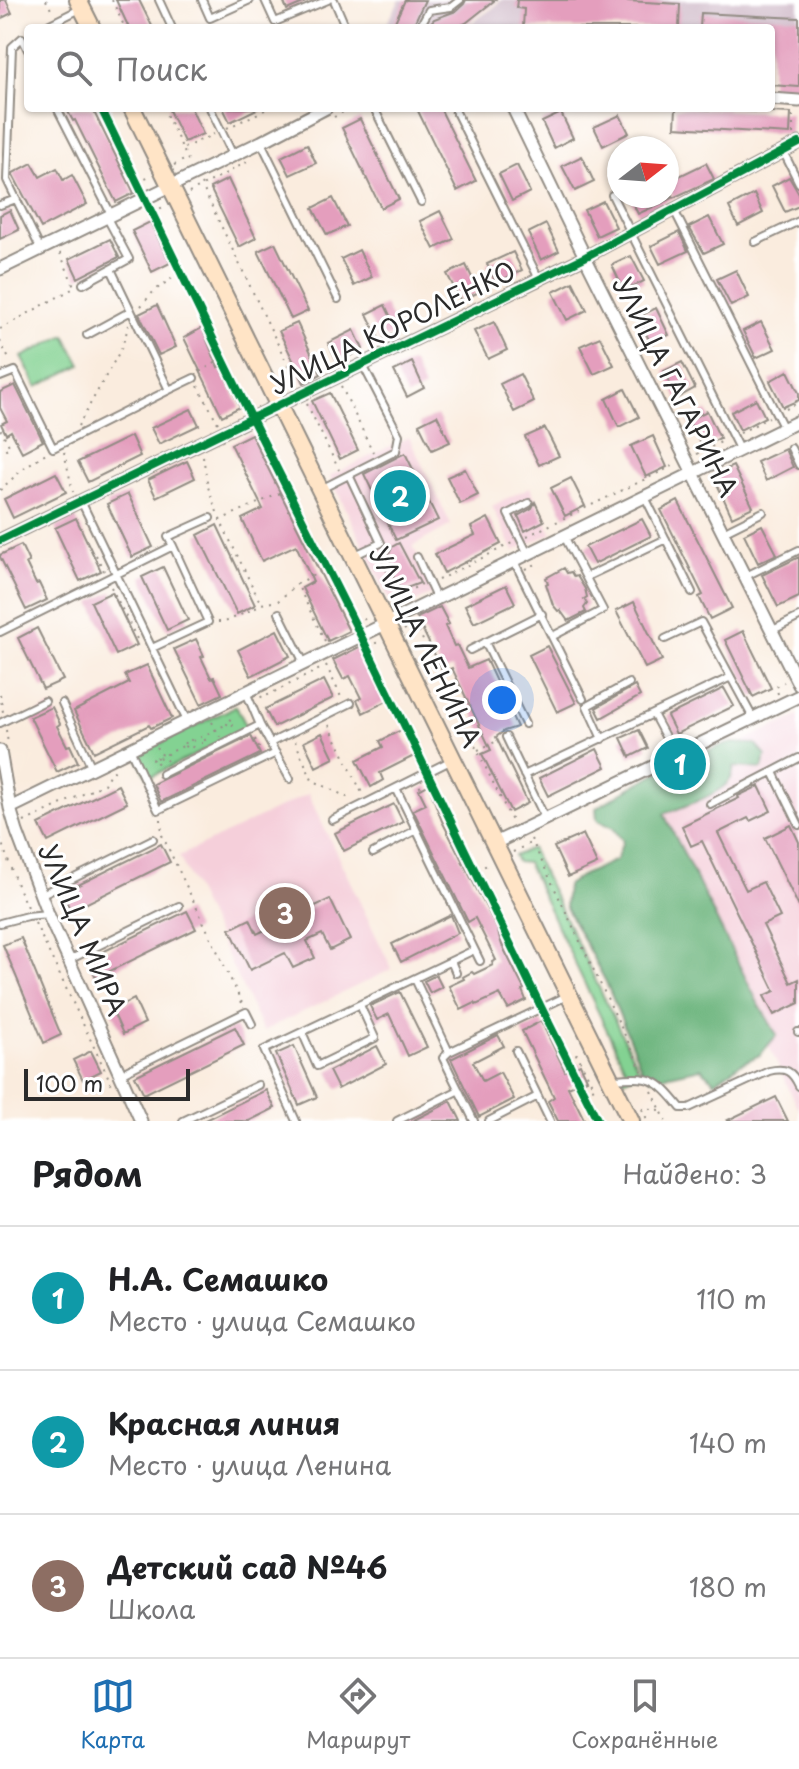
<!DOCTYPE html>
<html lang="ru">
<meta charset="utf-8">
<style>
:root{--surface:#fff;--page:#f6f6f6;--text:#202124;--muted:#757577;--line:#e0e0e0;--accent:#1f6fb2}
body{margin:0;font-family:"Playpen Sans",sans-serif;background:var(--page);color:var(--text)}
.compass{position:absolute;left:607px;top:136px;width:72px;height:72px;border-radius:50%;background:var(--surface);box-shadow:0 2px 6px #0004;rotate:73deg}
.scale{position:absolute;left:24px;bottom:20px;width:166px;box-sizing:border-box;padding-left:8px;border:4px solid #2b2b2b;border-top:0;font-size:22px;line-height:28px;white-space:nowrap;color:#2b2b2b;-webkit-text-stroke:6px #fff;paint-order:stroke}
.you{position:absolute;left:502px;top:700px;width:28px;height:28px;margin:-20px;border:6px solid #fff;border-radius:50%;background:#1a73e8;box-shadow:0 0 0 12px #1a73e833}
.badge{display:grid;place-items:center;width:52px;height:52px;border-radius:50%;background:var(--accent);color:#fff;font-size:26px;font-weight:700}
.pin{position:absolute;translate:-50% -50%;border:4px solid #fff;box-shadow:0 2px 8px #0006}
.list{margin:0;padding:0;list-style:none}
h2{display:flex;justify-content:space-between;align-items:center;height:104px;margin:0;padding:0 32px;font-size:34px}
h2 small{font-size:26px;font-weight:400;color:var(--muted)}
.list li{display:grid;grid-template-columns:52px 1fr auto;gap:24px;align-items:center;box-sizing:border-box;height:144px;padding:0 32px;border-top:2px solid var(--line)}
.list b{display:block;font-size:30px;white-space:nowrap}
.list p{margin:0;font-size:26px;white-space:nowrap;color:var(--muted)}
.list em{font-size:26px;font-style:normal;color:var(--muted)}
.icon{flex:none;width:44px;height:44px;fill:none;stroke:currentColor;stroke-width:2;stroke-linecap:round;stroke-linejoin:round}
.map{position:relative;flex:none;width:799px;height:1121px;overflow:hidden}
.search{position:absolute;background:var(--surface);box-shadow:0 2px 6px #0004;left:24px;right:24px;top:24px;height:88px;display:flex;align-items:center;gap:20px;box-sizing:border-box;padding:0 28px;border-radius:8px;color:var(--muted);font-size:30px}
.sheet{height:536px;background:var(--surface)}
nav{display:flex;justify-content:space-around;align-items:center;box-sizing:border-box;height:112px;border-top:2px solid var(--line);background:var(--surface);font-size:22px;color:var(--muted)}
nav a{display:grid;justify-items:center;gap:4px}
nav .on{color:var(--accent)}
.map>svg:first-child{display:block}
</style>
<div class="map">
<svg width="799" height="1121" viewBox="0 0 799 1121">
<rect width="100%" height="100%" fill="#fff"/>
<filter id="ink" filterUnits="userSpaceOnUse"><feTurbulence type="fractalNoise" baseFrequency=".0125" numOctaves="2"/><feDisplacementMap in="SourceGraphic" scale="16" xChannelSelector="R" yChannelSelector="G"/><feConvolveMatrix kernelMatrix="1 2 1 2 8 2 1 2 1" color-interpolation-filters="sRGB"/></filter>
<filter id="wash" filterUnits="userSpaceOnUse"><feTurbulence type="fractalNoise" baseFrequency=".006" numOctaves="4" result="noise"/><feDisplacementMap in="SourceGraphic" scale="32" xChannelSelector="R" yChannelSelector="G"/><feGaussianBlur stdDeviation="1.8" result="paint"/><feColorMatrix in="noise" values="0 0 0 0 0 0 0 0 0 0 0 0 0 0 0 0 0 1.4 0 .05"/><feComposite in="paint" operator="in"/></filter>
<g filter="url(#wash)">
<rect width="100%" height="100%" fill="#faecde"/>
<path fill="#f5cfda" d="M409,437l42,88 -38,21 23,46 -29,14h-10l-6,-3 -61,-127z
M530,487l22,46 -38,18 -22,-45z
M799,716v394l-151,-320 114,-58z
M308,794l84,175 -129,62 -84,-175z"/>
<path fill="#d1bdcb" d="M400,0h98l-31,24 -9,4h-74z
M501,0h298v93l-28,-2v-63h-307l29,-20z"/>
<path fill="#83d292" stroke="#577e5e" stroke-width="2" d="M65,335l16,30 -44,22 -15,-30z
M236,706l12,23 -100,49 -12,-23z
M531,848l109,224 -17,8 -2,-3 5,-7 -99,-207 -10,-1 -3,-6z"/>
<path fill="#6ab47c" stroke="#4a7054" stroke-width="2" d="M732,743l24,1 10,12 -4,13 -28,-2c-1,5 -1,9 -4,13 -9,14 -50,28 -66,34l93,187 20,34 -17,20 -20,9 -25,18 -14,-14 -49,11 -10,-9 -36,-88 -41,-76 2,-21 14,-9 35,-16 7,-19 -10,-13 -16,-8 -1,-12c44,-26 86,-52 136,-65z"/>
<g id="blocks">
<path fill="#e49ebd" d="M0,0h6l6,13 -12,6z
M116,0h23l14,28h-24z
M283,0h27l-23,10z
M405,0h20l-13,28h-20z
M466,0h29l-29,23 -11,5h-29l8,-9 22,-8 8,-7z
M517,0h93l70,4 -1,24h-156l1,-19 -8,-1z
M701,13l98,5v69l-28,-2v-57h-71z
M66,108h26l42,85 -18,9 -41,-82 -2,1z
M168,108h23l12,26 -19,8z
M223,108h36l-29,14z
M424,108h16l36,73 -19,10 -39,-80z
M676,108l115,5 -1,21 -115,-7z
M561,113l12,25 -19,10 -12,-26z
M620,115l9,18 -26,13 -9,-19z
M360,119l39,80 -18,9 -39,-80z
M307,144l9,19 -26,12 -9,-18z
M582,156l12,26 -19,9 -13,-25z
M32,163l8,14 17,-9 6,12 9,-5 15,29 -46,24 -28,-53v-2z
M706,163l8,16 -76,35 -9,-18h44l-6,-14z
M517,165l13,27 -18,9 -13,-27z
M789,177l10,17v12l-14,6 -13,-26z
M228,179l28,59 -17,9 -29,-59z
M754,194l9,19 -25,13 -9,-19z
M333,198l14,28 -20,9 -14,-27z
M603,201l13,26 -19,9 -13,-26z
M10,210l9,20 -19,9v-24z
M440,211l14,28 -20,10 -14,-28z
M709,217l14,27 -19,9 -15,-26z
M150,222l20,41 -18,9 -20,-41z
M546,224l13,27 -18,9 -13,-27z
M679,232l9,19 -28,13 -9,-18z
M110,239l9,18 -41,21 -9,-19z
M275,243l33,68 -17,8 -33,-68z
M359,250l13,27 -18,9 -13,-27z
M513,252l9,18 -26,13 -9,-19z
M631,256l13,25 -20,10 -12,-26z
M466,265l13,27 -18,9 -14,-27z
M736,270l13,27 -18,9 -14,-27z
M573,282l14,28 -20,10 -14,-28z
M157,305l19,42 -17,8 -20,-41z
M385,305l13,27 -18,9 -13,-27z
M656,308l13,27 -18,9 -13,-27z
M494,322l13,28 -19,9 -14,-28z
M761,322l14,27 -19,9 -13,-27z
M297,323l24,51 -17,9 -25,-52z
M202,328l16,39 2,-1 20,41 -18,9 -38,-78z
M354,330l9,19 -25,13 -10,-19z
M600,337l14,28 -20,9 -14,-28z
M412,362l12,26 -17,9 -13,-26z
M682,362l13,26 -18,10 -13,-27z
M788,371l11,22v7l-16,7 -13,-26z
M520,374l14,28 -20,10 -14,-28z
M15,385l28,56 -21,11 -11,-21 -5,3 -5,-10 6,-3 -7,-13v-16z
M625,389l14,28 -20,10 -13,-28z
M330,393l28,57 -18,9 -28,-58z
M756,399l9,18 -25,13 -9,-18z
M191,409l8,16 -40,19 -8,-16z
M707,411l13,27 -18,9 -14,-27z
M437,415l13,27 -18,8 -13,-26z
M545,428l14,28 -20,9 -14,-28z
M251,434l98,197 -21,10 -26,-53 11,-6 -17,-37 -34,16 -20,-42 21,-10 -32,-65z
M131,436l9,20 -52,26 -10,-20z
M653,436l14,31 -21,10 -15,-31z
M785,449l8,18 -27,14 -9,-19z
M405,453l33,67 -42,20 -32,-66z
M187,461l8,17 -39,19 -8,-17z
M733,466l20,41 -21,10 -19,-42z
M465,469l13,26 -18,9 -13,-27z
M56,473l10,19 -53,26 -9,-19z
M571,478l14,28 -20,10 -14,-28z
M128,494l25,53 -21,10 -25,-53z
M678,501l54,107 -22,11 -11,-22 4,-2 -42,-85z
M535,502l9,19 -19,10 -7,-15 14,-8z
M76,518l25,53 -21,10 -25,-53z
M488,518l13,26 -57,29 -9,-19 40,-19 -4,-8z
M642,519l9,17 -57,28 -9,-17z
M217,525l38,80 -18,9 -39,-79z
M762,525l15,29 -19,9 -14,-29z
M399,543l21,40 -16,6 -6,-3 -4,-7 -1,-11 -5,-12 4,-9z
M21,545l8,17 -3,1 10,21 3,-1 8,17 -21,10 -26,-53v-2z
M799,557v40l-21,10 -16,-32z
M163,567l25,53 -21,10 -25,-53z
M564,568l3,5 4,-1 3,5 3,-1 8,13 2,8 -3,2 3,5 -3,4 2,4 -18,9 -8,-11 -2,1 -5,-6 -7,-21 2,-1 -2,-5z
M506,585l9,18 -41,20 -9,-18z
M112,592l25,53 -21,10 -25,-53z
M634,602l28,58 -17,8 -29,-57z
M440,607l9,17 -4,2 9,20 3,-1 11,23 18,-8 31,67 -13,4 -8,6 32,66 -17,9 -29,-58 9,-4 -39,-82 -9,4 -26,-54z
M37,628l26,52 -20,9 -25,-51z
M277,630l13,26 -39,20 -13,-26z
M743,631l28,57 -18,9 -28,-57z
M196,639l8,17 -3,1 10,21 3,-1 8,17 -21,10 -27,-55z
M361,646l26,55 -24,12 -6,-13 4,-2 -11,-22 -7,3 -10,-19z
M547,646l29,57 -19,9 -28,-57z
M147,665l25,53 -21,10 -2,-3 -55,27 -20,-41 55,-28 -4,-8z
M324,680l9,18 -59,29 -9,-18z
M635,686l5,10 -39,22 -5,-10z
M724,688l10,18 -58,28 -9,-18z
M52,707l8,17 -3,2 10,20 3,-1 8,17 -21,10 -27,-55z
M401,730l13,26 -34,17 3,7 -12,7 -14,-27 26,-13 -3,-6z
M639,730l9,18 -18,9 -9,-19z
M322,733l12,25 -18,9 -12,-25z
M251,736l9,18 -99,48 -8,-18z
M597,749l9,18 -58,29 -9,-18z
M118,785l9,18 -79,39 -9,-18z
M428,785l14,36 55,108 5,16 22,44 -2,1 4,10 -18,9 -8,-15 -24,11 -1,-2 -14,7 -12,-24 15,-7 -1,-2 9,-5 2,2 19,-9 -1,-3 4,-2 -21,-42 -7,4 -55,-112 13,-6 -7,-14z
M759,786l12,25 -21,10 -2,-3 -30,15 28,57 17,-8 17,35 -17,8 28,58 8,-4v24l-25,12 -10,-19 11,-5 -73,-150 -11,5 -9,-20 57,-28 -1,-2z
M394,804l9,18 -59,29 -9,-18z
M791,825l8,17v65l-34,-69z
M583,834l14,30 -29,13 -14,-30z
M161,844l9,18 -99,49 -9,-18z
M330,899l20,41 -20,10 -8,-16 -15,7 8,17 -22,10 -8,-15 -35,17 -20,-41 20,-10 7,15 16,-8 -8,-16 21,-10 8,16z
M187,911l9,18 -100,49 -8,-19z
M451,915l7,18 -57,29 -9,-18z
M21,938l40,97 -17,8 -41,-98z
M436,975l6,12 -12,6 -6,-12z
M400,992l27,55 -19,9 -19,-42 -12,6 -7,-14z
M134,999l11,24 -22,11 -11,-24z
M541,1021l24,50 15,-7 7,15 -19,8 17,34h-27l-10,-20 6,-4 -32,-66z
M235,1027l9,18 -100,49 -9,-18z
M498,1035l6,11 -31,16 10,19 17,-9 14,27 -35,18 -28,-58z
M294,1046l23,51 -18,8 -23,-51z
M377,1046l9,18 -48,25 -9,-18z
M91,1051l10,20 -18,9 -10,-20z
M266,1090l9,18 -26,13h-46z
M776,1097l12,24h-62z
M451,1101l10,20h-49l28,-14z"/>
</g>
</g>
<g filter="url(#ink)">
<use href="#blocks" fill-opacity="0" stroke="#928c84" stroke-width="2"/>
<g fill="none" stroke-linecap="round" stroke-linejoin="round">
<g stroke="#928c84" stroke-width="10">
<path id="lane" d="M159,0l13,28
M202,0l8,18 40,-18
M265,0l10,22 53,-22
M334,0l12,28
M42,28l40,-20
M419,28l10,-18 22,-3 9,-7
M28,50l-6,-12 -10,9 -5,133 33,68
M57,108l54,106
M210,108l23,47
M374,108l47,94
M454,108l85,171
M261,142l77,157
M783,151l16,32
M619,192l-7,3 128,256
M0,205l16,-6
M674,210l110,219
M755,242l44,-21
M111,269l58,121 25,-12
M83,284l46,-25 -23,-43
M87,335l44,-24
M0,377l15,-6 38,77 116,-58
M791,448l8,17
M349,475l32,68 -26,12
M323,488l73,-37 3,-16 -36,-70
M645,497l47,95
M81,501l106,220
M723,532l40,-20
M173,546l-5,-9 42,-19
M528,554l-20,-40 21,-11
M417,557l19,41
M514,561l69,138
M746,576l53,-26
M586,577l80,-38
M279,613l25,50
M773,630l26,-13
M0,632l173,-86 35,76 -56,26
M553,636l50,-26 -39,-74
M665,639l36,-17 52,96
M485,642l40,82
M470,650l72,-36
M62,703l30,65
M653,714l22,41
M0,723l45,-22
M260,725l30,54
M506,737l39,81
M602,739l-15,-33 42,-23
M270,743l81,-40
M130,749l28,61 118,-57
M773,772l26,53
M162,774l98,-49 -14,-33
M524,775l207,-98
M396,788l84,173
M710,804l89,-46
M332,820l118,-59
M373,853l43,-23
M42,894l111,-55
M0,923l27,-7 20,-2
M69,960l110,-54
M451,961l5,12
M415,979l34,73
M302,1032l15,34 58,-28 -15,-33
M798,1032h1
M516,1051l34,70
M120,1074l126,-62 6,12
M612,1079c39,-3 44,-2 69,29h8l80,-37c17,-4 23,0 30,15
M183,1121l75,-36
M296,1121l-32,-71 210,-100
M397,1121l62,-31
M474,1121l-31,-63 6,-6 120,-57
M489,1121l49,-25"/>
</g>
<g stroke="#928c84" stroke-width="15">
<path id="street" d="M771,99l28,2
M513,108l72,149 214,428
M0,269l261,-127 65,-34
M0,540l585,-283 214,-114
M0,751l10,57 7,24 31,82 93,207
M10,808l789,-387
M495,843l304,-147"/>
</g>
<g stroke="#928c84" stroke-width="20">
<path id="secondary" d="M78,0l14,28
M132,108l499,1013"/>
</g>
<path stroke="#928c84" stroke-width="2" stroke-dasharray="2 6" stroke-linecap="butt" d="M46,0l7,13
M112,0l13,28
M101,108l41,81
M163,108l27,56
M334,117l16,-9
M227,128l42,-20
M793,134v-22
M184,148l30,-14
M174,165l12,-6
M138,181l12,-5
M201,184l96,200
M189,193l58,-31
M151,210l97,199
M153,212l12,-6
M60,253l14,33
M141,306l13,-15 27,-19
M0,329l74,-41
M0,341l10,20
M200,372l22,-13
M198,386l20,37
M341,386l32,66
M307,404l32,66
M786,409l13,-7
M78,426l43,-77 8,-24
M257,429l99,198
M0,431l1,-1 9,17 -10,5
M740,433l29,-16
M64,452l9,40
M697,454l26,-13
M203,456l5,31 9,25
M0,490l25,-23 21,-14
M287,490l-67,30 41,84 17,-3 19,-17
M527,536l150,-72
M96,555l8,16
M379,555l22,46
M526,569l12,-6
M438,580l76,-38
M111,587l26,52
M399,596l23,-12
M218,622h7l35,-16
M356,623l13,-6
M415,624l96,195 4,4
M404,630l11,-7
M325,641l-28,-57 30,-16
M366,647l57,117
M368,647l12,-6
M326,665l16,34
M0,694l3,18
M778,694l-2,-7 8,-5
M261,696l1,2 60,-30
M229,719l5,3 -2,5 -5,-3z
M212,722l8,15
M329,725l34,70
M6,730l2,13
M255,739l6,13
M184.5 744a4.5 4.5 0 1 1 9 0a4.5 4.5 0 1 1-9 0Z
M193,741l34,-17
M295,741l17,39 39,19
M202,744v-4l2,-2 2,4
M156,747l11,14
M478,750l19,-9
M156,757l4,3 -4,4 -4,-4z
M159,758l26,-13
M431,780l107,221
M419,787l13,-4
M161,819l1,16 80,168
M24,822l80,-38 5,-9 9,-7
M0,838l18,50 9,19
M531,839l111,232
M513,852l19,-10
M477,870l12,-6
M35,923l78,164
M545,1014l53,107
M568,1058l9,-4 17,34 -8,5
M652,1091l14,30
M642,1108l19,2
M642,1109l6,12"/>
<use href="#lane" stroke="#fff" stroke-width="6"/>
<use href="#street" stroke="#fff" stroke-width="11"/>
<use href="#secondary" stroke="#ffe4c6" stroke-width="16"/>
<g stroke="#fff" stroke-width="13">
<path id="cycleway" d="M101,108l151,311 111,221 178,367 57,114
M0,540l585,-283 214,-114"/>
</g>
<use href="#cycleway" stroke="#00873e" stroke-width="8"/>
</g>
</g>
<g text-anchor="middle" stroke-width="6" stroke-linejoin="round" paint-order="stroke">
<g font-size="26" fill="#2b2b2b" stroke="#fff">
<text transform="translate(393 328) rotate(-26)" y="9">УЛИЦА КОРОЛЕНКО</text>
<text transform="translate(675 387) rotate(63)" y="9">УЛИЦА ГАГАРИНА</text>
<text transform="translate(425 647) rotate(64)" y="9">УЛИЦА ЛЕНИНА</text>
<text transform="translate(82 930) rotate(67)" y="9">УЛИЦА МИРА</text>
</g>
</g>
</svg>
<svg class="compass" viewBox="-18 -18 36 36"><path d="M0-13l5 13h-10z" fill="#e53935"/><path d="M0 13l5-13h-10z" fill="#757577"/></svg>
<div class="scale">100 m</div>
<div class="you"></div>
<div class="pin badge" style="left:680px;top:764px;background:#0f9aa8">1</div>
<div class="pin badge" style="left:400px;top:496px;background:#0f9aa8">2</div>
<div class="pin badge" style="left:285px;top:913px;background:#8d6e63">3</div>
<div class="search"><svg class="icon" aria-label="search" viewBox="0 0 24 24"><circle cx="10" cy="10" r="6"/><path d="M15 15l6 6"/></svg>Поиск</div>
</div>
<section class="sheet">
<h2>Рядом<small>Найдено: 3</small></h2>
<ul class="list">
<li><span class="badge" style="background:#0f9aa8">1</span><div><b>Н.А. Семашко</b><p>Место · улица Семашко</p></div><em>110 m</em></li>
<li><span class="badge" style="background:#0f9aa8">2</span><div><b>Красная линия</b><p>Место · улица Ленина</p></div><em>140 m</em></li>
<li><span class="badge" style="background:#8d6e63">3</span><div><b>Детский сад №46</b><p>Школа</p></div><em>180 m</em></li>
</ul>
</section>
<nav>
<a class="on"><svg class="icon" aria-label="map" viewBox="0 0 24 24"><path d="M3 6l6-2 6 2 6-2v14l-6 2-6-2-6 2zM9 4v14M15 6v14"/></svg>Карта</a>
<a><svg class="icon" aria-label="directions" viewBox="0 0 24 24"><path d="M12 3l9 9-9 9-9-9zM9 14v-3h6M13 9l2 2-2 2"/></svg>Маршрут</a>
<a><svg class="icon" aria-label="saved" viewBox="0 0 24 24"><path d="M7 4h10v16l-5-4-5 4z"/></svg>Сохранённые</a>
</nav>
